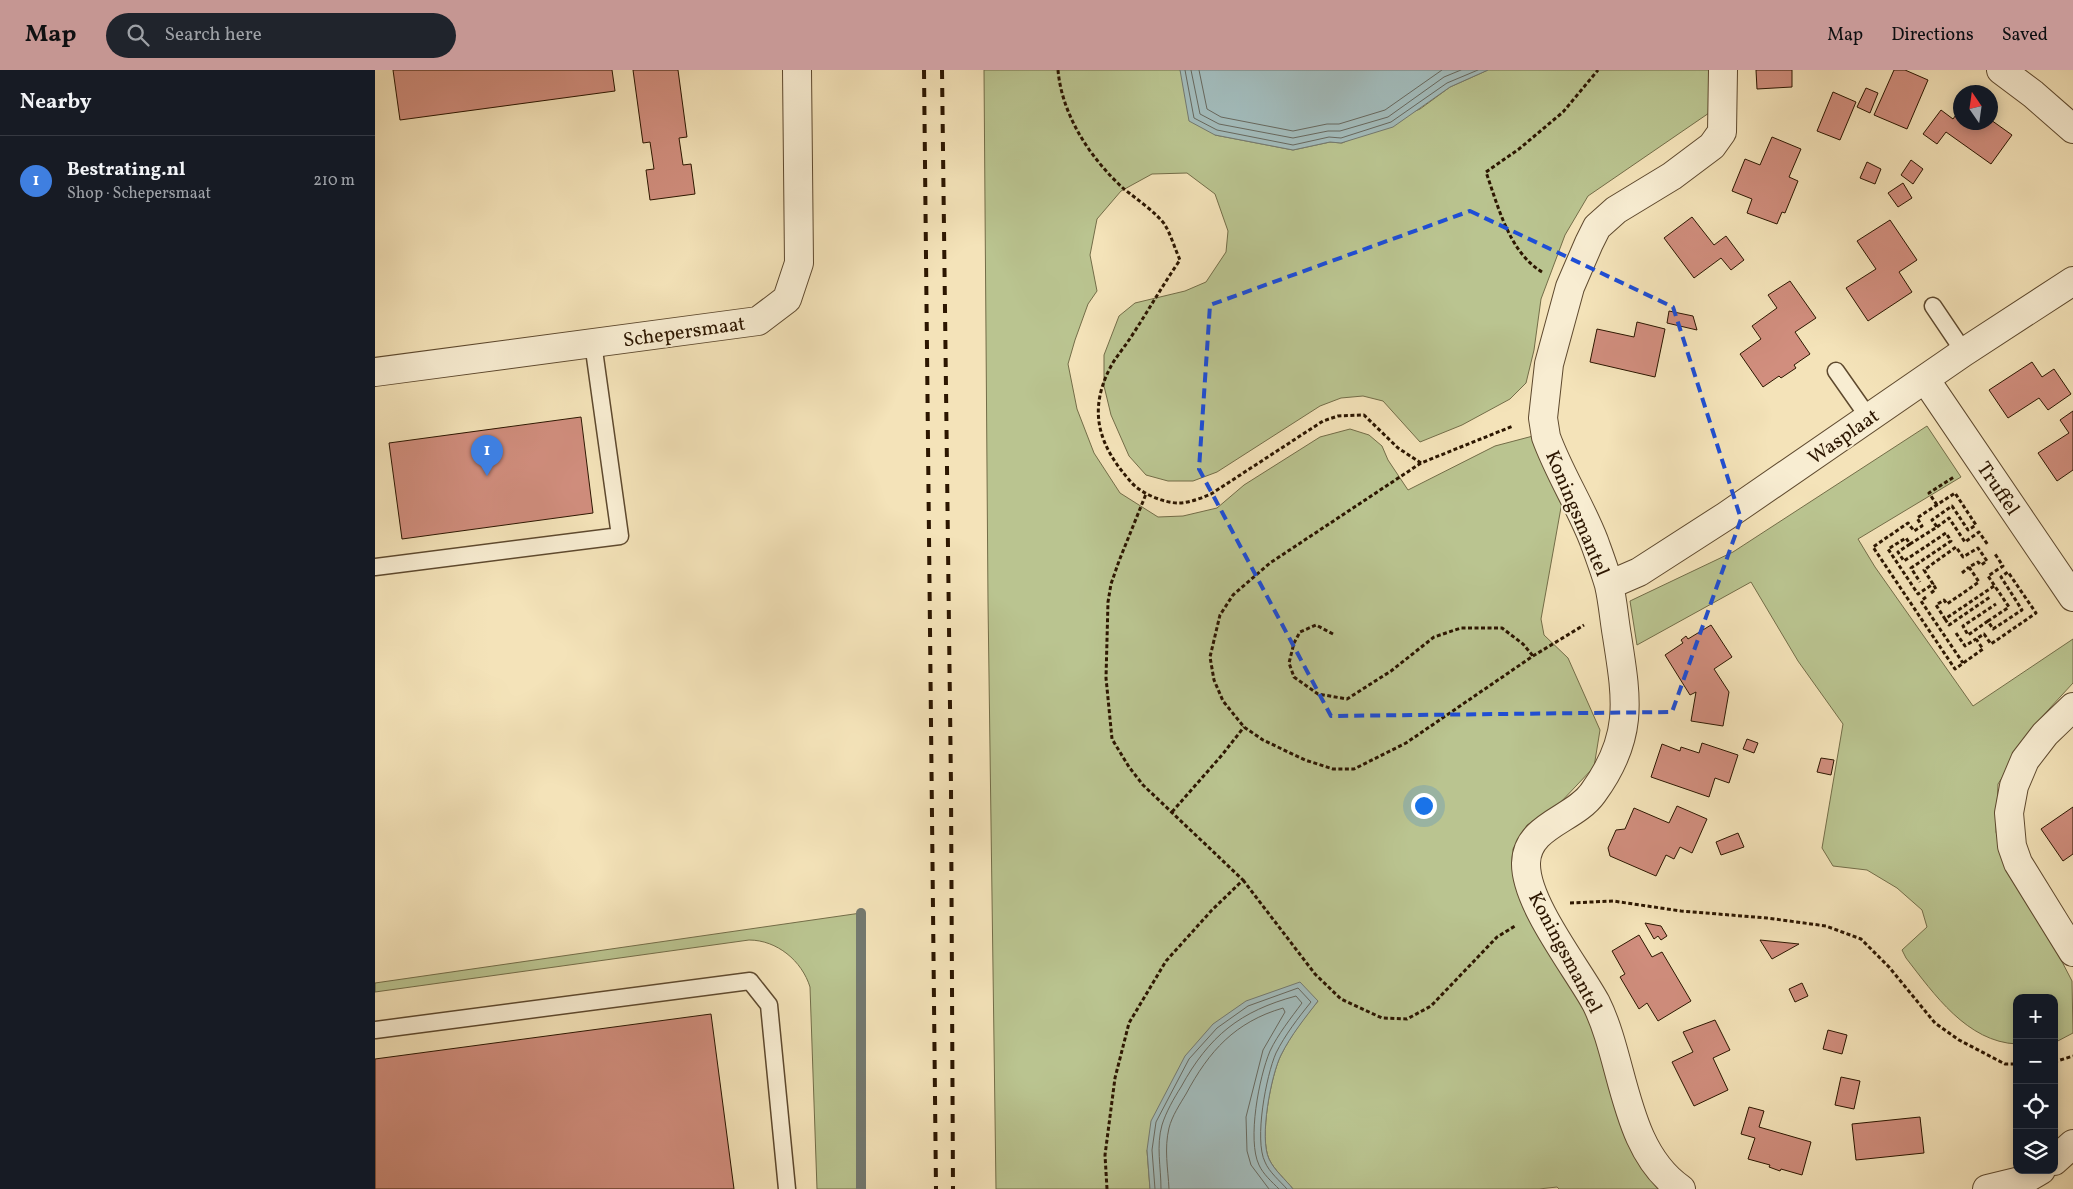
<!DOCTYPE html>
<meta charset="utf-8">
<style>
:root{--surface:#171b24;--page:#20242c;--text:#f1f3f6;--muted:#9ea1a6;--line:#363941;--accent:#c59692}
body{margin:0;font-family:Vollkorn,serif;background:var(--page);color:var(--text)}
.controls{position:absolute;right:15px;bottom:15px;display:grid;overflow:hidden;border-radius:10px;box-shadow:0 2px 12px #0003}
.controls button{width:45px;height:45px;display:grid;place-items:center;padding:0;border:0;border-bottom:1px solid var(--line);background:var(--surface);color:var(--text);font:25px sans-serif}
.compass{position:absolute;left:1578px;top:15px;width:45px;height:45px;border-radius:50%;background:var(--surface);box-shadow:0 2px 12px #0003;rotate:347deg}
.you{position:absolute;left:1048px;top:735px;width:18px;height:18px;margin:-12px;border:4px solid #fff;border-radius:50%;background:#1a73e8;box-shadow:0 0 0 8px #1a73e833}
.badge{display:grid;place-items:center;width:32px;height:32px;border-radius:50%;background:var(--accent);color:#fff;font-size:16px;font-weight:700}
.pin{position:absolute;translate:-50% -41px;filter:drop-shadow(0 1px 2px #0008)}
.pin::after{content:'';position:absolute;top:26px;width:18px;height:15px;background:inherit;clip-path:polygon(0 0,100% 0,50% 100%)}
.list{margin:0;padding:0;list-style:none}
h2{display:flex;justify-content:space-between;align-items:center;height:65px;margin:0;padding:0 20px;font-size:21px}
h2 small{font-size:16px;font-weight:400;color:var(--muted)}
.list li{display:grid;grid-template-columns:32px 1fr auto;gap:15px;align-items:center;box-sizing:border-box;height:90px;padding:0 20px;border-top:1px solid var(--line)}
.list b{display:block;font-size:19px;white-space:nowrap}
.list p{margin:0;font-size:16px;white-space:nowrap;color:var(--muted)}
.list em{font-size:16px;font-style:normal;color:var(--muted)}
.icon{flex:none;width:28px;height:28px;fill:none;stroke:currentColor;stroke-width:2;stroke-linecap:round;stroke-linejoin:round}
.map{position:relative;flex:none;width:1698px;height:1119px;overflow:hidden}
header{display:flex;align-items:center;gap:30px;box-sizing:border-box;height:70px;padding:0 25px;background:var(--accent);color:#111}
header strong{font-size:24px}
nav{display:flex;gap:28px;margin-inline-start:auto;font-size:18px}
.search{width:350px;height:45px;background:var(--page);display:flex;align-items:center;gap:12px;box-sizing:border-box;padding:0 18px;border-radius:28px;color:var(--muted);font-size:19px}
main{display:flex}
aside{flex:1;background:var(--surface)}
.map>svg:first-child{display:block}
</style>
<header>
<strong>Map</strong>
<div class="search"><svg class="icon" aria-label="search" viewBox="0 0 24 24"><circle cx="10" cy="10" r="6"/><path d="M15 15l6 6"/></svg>Search here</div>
<nav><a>Map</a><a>Directions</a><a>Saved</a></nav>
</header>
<main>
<aside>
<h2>Nearby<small></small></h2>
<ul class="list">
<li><span class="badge" style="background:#3f7fe0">1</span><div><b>Bestrating.nl</b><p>Shop · Schepersmaat</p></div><em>210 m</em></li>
</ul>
</aside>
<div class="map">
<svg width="1698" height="1119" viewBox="0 0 1698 1119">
<rect width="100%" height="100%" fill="#f4e3b9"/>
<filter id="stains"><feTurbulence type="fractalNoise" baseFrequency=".004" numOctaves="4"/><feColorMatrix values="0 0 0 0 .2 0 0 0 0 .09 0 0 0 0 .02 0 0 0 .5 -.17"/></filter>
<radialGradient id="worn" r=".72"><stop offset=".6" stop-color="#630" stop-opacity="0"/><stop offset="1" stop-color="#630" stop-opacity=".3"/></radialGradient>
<path fill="#bac490" stroke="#736d48" d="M609,0h196l35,65 78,15 37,-8 12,1 78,-34 30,-22 38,-17h221l2,30 -2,13 -121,83 -23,39 -24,64 -7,51 -8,33 -16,16 -48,26 -42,17 -37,-41 -20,-5 -22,2 -21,8 -103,66 -24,9h-25l-22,-6 -17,-19 -18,-41 -7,-29v-31l15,-39 16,-13 50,-12 21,-9 20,-30 2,-21 -13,-37 -28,-21 -35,1 -31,17 -24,28 -7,36 7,36 -9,13 -13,36 -7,24 9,45 17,44 26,40 38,24 25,-1 34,-8 27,-23 76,-48 30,-8 19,6 13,11 6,14 20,30 87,-44 38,-10 29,66 -21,117 3,16 24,23 32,72 -6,37 -35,37 -32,21 -14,24 4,40 66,117 23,60 55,123h-102l-2,-2 -18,2h-246c-7,-9 -19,-19 -24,-30 -10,-21 2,-84 12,-104 10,-20 23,-37 37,-54l-171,149 3,39h-154l-8,-587z
M1552,356l34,51 -103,62 17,28 98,139 100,-67v44l-35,38 -40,63 -2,48 11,40 51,82 14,27 1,52 -19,10v-45h-37v46c-50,-2 -83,-50 -111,-86l-4,-8 25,-23 -5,-17 -25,-22 -30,-18 -34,-4 -11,-18 21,-124 -45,-63 -47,-79 -114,63 -7,-44 103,-49z
M486,843v276h-44l-7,-202c-8,-26 -33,-47 -61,-47l-374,52v-9z"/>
<path fill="#a2bbbb" stroke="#737970" d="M805,0h308l-38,17 -57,40 -52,16 -11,-1 -37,8 -78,-15 -26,-14z
M925,912l18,19c-13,17 -27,34 -37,54 -10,20 -22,83 -12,104 5,11 17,21 24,30h-143l-3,-39 4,-29 34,-65 28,-32 33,-23z"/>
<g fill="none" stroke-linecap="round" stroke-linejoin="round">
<path stroke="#67685e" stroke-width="1" d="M810,0l9,48 23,12 76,15 36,-8 12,1 50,-16 56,-39 31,-13
M816,0l9,44 19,10 74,14 35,-7h12l48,-14 56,-40 17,-7
M824,0l8,39 14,8 72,14 34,-7h12l46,-14 57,-40
M780,1119l-3,-39 4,-28 33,-63 28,-31 31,-22 50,-18 13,14c-13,16 -26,33 -35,51 -10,23 -22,87 -11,109 4,10 15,19 22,27
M786,1119c0,-22 -5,-43 1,-64 4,-13 12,-27 19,-38 28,-51 59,-76 115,-91l6,7c-11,15 -24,31 -32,48 -11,26 -23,89 -11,114 4,9 13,17 20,24
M794,1119c-1,-21 -5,-40 0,-61 3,-12 11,-24 17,-34 23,-43 49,-72 97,-86l2,4 -22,38 -17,67 1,34 4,14 18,24"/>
<path stroke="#737970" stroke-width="10" d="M486,843v276"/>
</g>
<path fill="#d18e7e" stroke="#2c1600" d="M18,0h219l3,21 -215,29z
M258,0h45l9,67 -8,1 4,27 8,-1 4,30 -45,6 -4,-30 8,-1 -4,-27 -7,1z
M1381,0h36v17l-35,2z
M1519,0h11l23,10 -21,49 -33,-14z
M1491,18l12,5 -8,20 -13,-6z
M1458,22l23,10 -16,38 -23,-9z
M1586,38v14h30v-2l21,15 -21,29 -45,-32 -9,12 -14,-10 18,-24 12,9z
M1397,67l29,12 -12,28 9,4 -13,32 -3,-1 -5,12 -30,-11 5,-14 -20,-8 13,-32 15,6z
M1536,90l12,9 -10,15 -12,-9z
M1492,92l14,7 -6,15 -15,-6z
M1528,113l9,15 -14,9 -10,-14z
M1317,147l22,28 12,-9 18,24 -13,10 -10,-12 -27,20 -30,-40z
M1515,150l27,40 -18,12 13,20 -44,29 -22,-33 30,-19 -19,-28z
M1415,211l26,37 -21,14 15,22 -16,11 2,3 -15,10 -2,-2 -16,11 -23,-33 21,-15 -9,-13 25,-18 -9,-13z
M1294,241l24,5 4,14 -30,-7z
M1262,252l28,7 -10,48 -65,-15 7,-33 37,8z
M1657,292l10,15 12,-8 17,25 -23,16 -9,-12 -31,20 -19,-28z
M1698,341v59l-16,11 -19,-28 31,-20 -9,-13z
M206,347l12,96 -191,26 -13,-96z
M1336,555l21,32 -18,12 15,23 -6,34 -32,-5 5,-29 -6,3 -25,-40 18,-12 -2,-3 5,-4 2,3z
M1372,669l11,4 -4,10 -11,-4z
M1327,673l36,12 -9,28 -14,-5 -6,19 -58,-20 11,-33 18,7 1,-4 18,6z
M1446,688l13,2 -3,15 -14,-3z
M1302,736l30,13 -15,34 -12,-6 -6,12 -8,-4 -10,21 -46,-20 -2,-8 8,-18 9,-1 9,-21 35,15z
M1698,737v47l-10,7 -22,-32z
M1363,763l6,14 -23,8 -5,-13z
M1270,853l16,3 6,10 -6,4 -3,-4 -4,3z
M1264,865l13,22 10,-5 29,49 -33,20 -11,-18 -8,6 -19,-32 5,-3 -13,-23z
M1385,870l39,4 -27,15z
M1427,913l6,13 -13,6 -6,-13z
M336,944l23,175h-359v-130z
M1340,950l15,30 -17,8 15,32 -34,16 -22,-44 21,-10 -10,-20z
M1453,960l19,5 -5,19 -19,-5z
M1466,1007l19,4 -6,28 -19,-4z
M1374,1037l15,4 -5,16 52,15 -9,33 -21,-6 -1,2 -11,-4 1,-2 -22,-6 7,-21 -14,-4z
M1545,1047l4,36 -68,7 -4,-36z"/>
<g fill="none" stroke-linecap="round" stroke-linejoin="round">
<g stroke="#5e492e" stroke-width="19">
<path id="service" d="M1558,236l31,46
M1461,301l33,47
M0,497l245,-31 -27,-193
M0,960l375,-49 19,24 18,184"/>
</g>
<g stroke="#5e492e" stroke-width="30">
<path id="minor" d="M1626,0l32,24 40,35
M0,302l383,-51 29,-22 12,-36 -2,-193
M1550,309l148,218
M1234,515l30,-13 87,-56 238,-164 109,-71
M1698,637l-28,27 -20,26 -11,26 -5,27 3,33 6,17 55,89
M1679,1091l19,-17
M1306,1119c-58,-40 -56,-128 -85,-186 -19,-35 -71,-100 -70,-140 1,-38 48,-43 67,-70 41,-56 34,-93 24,-157 -3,-17 -4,-34 -8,-51 -4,-14 -10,-30 -15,-44 -14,-36 -35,-68 -48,-104l-3,-19 6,-54 21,-77 19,-44 8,-16 19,-17 56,-34 40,-30 10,-14 1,-62
M1612,1119l37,-9 17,-10"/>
</g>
<path stroke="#2c1600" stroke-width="3" stroke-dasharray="4 2.5" stroke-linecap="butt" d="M683,0c4,46 33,89 66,119 10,8 34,25 41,36 6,10 10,24 15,35 -18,26 -33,53 -51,80 -6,9 -14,18 -19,28 -23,45 -10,79 21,114 9,11 33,21 47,21 12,0 23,-5 33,-9l112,-73 15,-5 26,-1 34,33 23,15 92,-37
M1167,202c-33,-20 -44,-66 -56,-100l33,-23 44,-37 35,-42
M1046,393l-151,100 -37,32 -13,20 -10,42 4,23 9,21 21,26 19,13 42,20 28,9h21l52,-26 127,-87 51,-31
M1562,435l-8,-12 25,-16
M1562,457l12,-9 16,24 14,-10 9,13
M1535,474l-12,8 6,9 42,-28 5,8 -40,27 9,14
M1587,503l7,-6
M1619,516l-49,33 -9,-14 8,-5 3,4 32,-22 -10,-15 9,-5 3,3 6,-4 -9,-13 -15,9 -7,-10 -32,23 9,14 -15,10 -30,-45 18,-11 4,6 27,-17 -5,-7 20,-14 16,24 8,-5 -21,-32 -38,25 5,8 -8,5 -6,-8 -35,24 82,122 28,-20 -7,-10 8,-5 7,10 45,-31 -28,-41 -7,5 21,33 -29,19 -5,-8 21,-14 -21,-31 15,-10 -8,-12
M1556,523l5,-4 -3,-5
M1551,527l-5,4 42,62
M1570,549l4,6 41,-28
M1613,551l-20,14 -5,-9 33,-22
M1581,563l9,13 11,-7
M958,564l-17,-9 -16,7 -6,11 -5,20 5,14 24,17 29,5 44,-28 43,-34 27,-9h41l21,16 10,12
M797,742l50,-57 22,-28
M868,810l72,94 26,25 41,19 25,1 24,-13 66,-69 18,-11
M1195,833l43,-2 68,10 86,7 59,8 35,13 28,28 46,56 24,17 46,24h12
M1679,992l19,-6
M732,1119l-2,-34 10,-77 14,-55 37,-62 46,-51 31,-30 -100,-95 -14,-18 -17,-28 -6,-61 2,-76 3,-18 8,-23 27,-67"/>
<use href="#service" stroke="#f8edd2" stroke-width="16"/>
<use href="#minor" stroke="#f8edd2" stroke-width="28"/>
<path stroke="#2c1600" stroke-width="4" stroke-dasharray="9 9" stroke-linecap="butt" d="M549,0l12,1119
M567,0l9,716 2,403"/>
</g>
<path fill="none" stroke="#1d4ed8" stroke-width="4" stroke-dasharray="10 6" stroke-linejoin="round" d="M1095,141l203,96 68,212 -69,193 -341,4 -132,-247 11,-164z"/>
<g text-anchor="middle" stroke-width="4" stroke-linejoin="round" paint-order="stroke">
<g font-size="20" fill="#2c1600" stroke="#f8edd2">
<text transform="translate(309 261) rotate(-8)" y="7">Schepersmaat</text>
<text transform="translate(1468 366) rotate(-35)" y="7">Wasplaat</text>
<text transform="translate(1624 418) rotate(56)" y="7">Truffel</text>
<text transform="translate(1203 443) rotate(67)" y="7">Koningsmantel</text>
<text transform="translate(1191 882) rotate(62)" y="7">Koningsmantel</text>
</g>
</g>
<rect width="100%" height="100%" filter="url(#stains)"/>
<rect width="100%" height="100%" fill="url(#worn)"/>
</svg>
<div class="controls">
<button>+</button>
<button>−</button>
<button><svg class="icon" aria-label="locate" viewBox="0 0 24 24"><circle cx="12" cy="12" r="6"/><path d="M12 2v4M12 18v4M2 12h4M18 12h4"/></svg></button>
<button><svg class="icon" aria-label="layers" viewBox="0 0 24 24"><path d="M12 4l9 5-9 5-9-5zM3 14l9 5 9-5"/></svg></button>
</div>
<svg class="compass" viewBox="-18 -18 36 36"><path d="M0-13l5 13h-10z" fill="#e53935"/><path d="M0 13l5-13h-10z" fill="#9ea1a6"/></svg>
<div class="you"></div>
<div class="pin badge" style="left:112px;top:406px;background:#3f7fe0">1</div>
</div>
</main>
